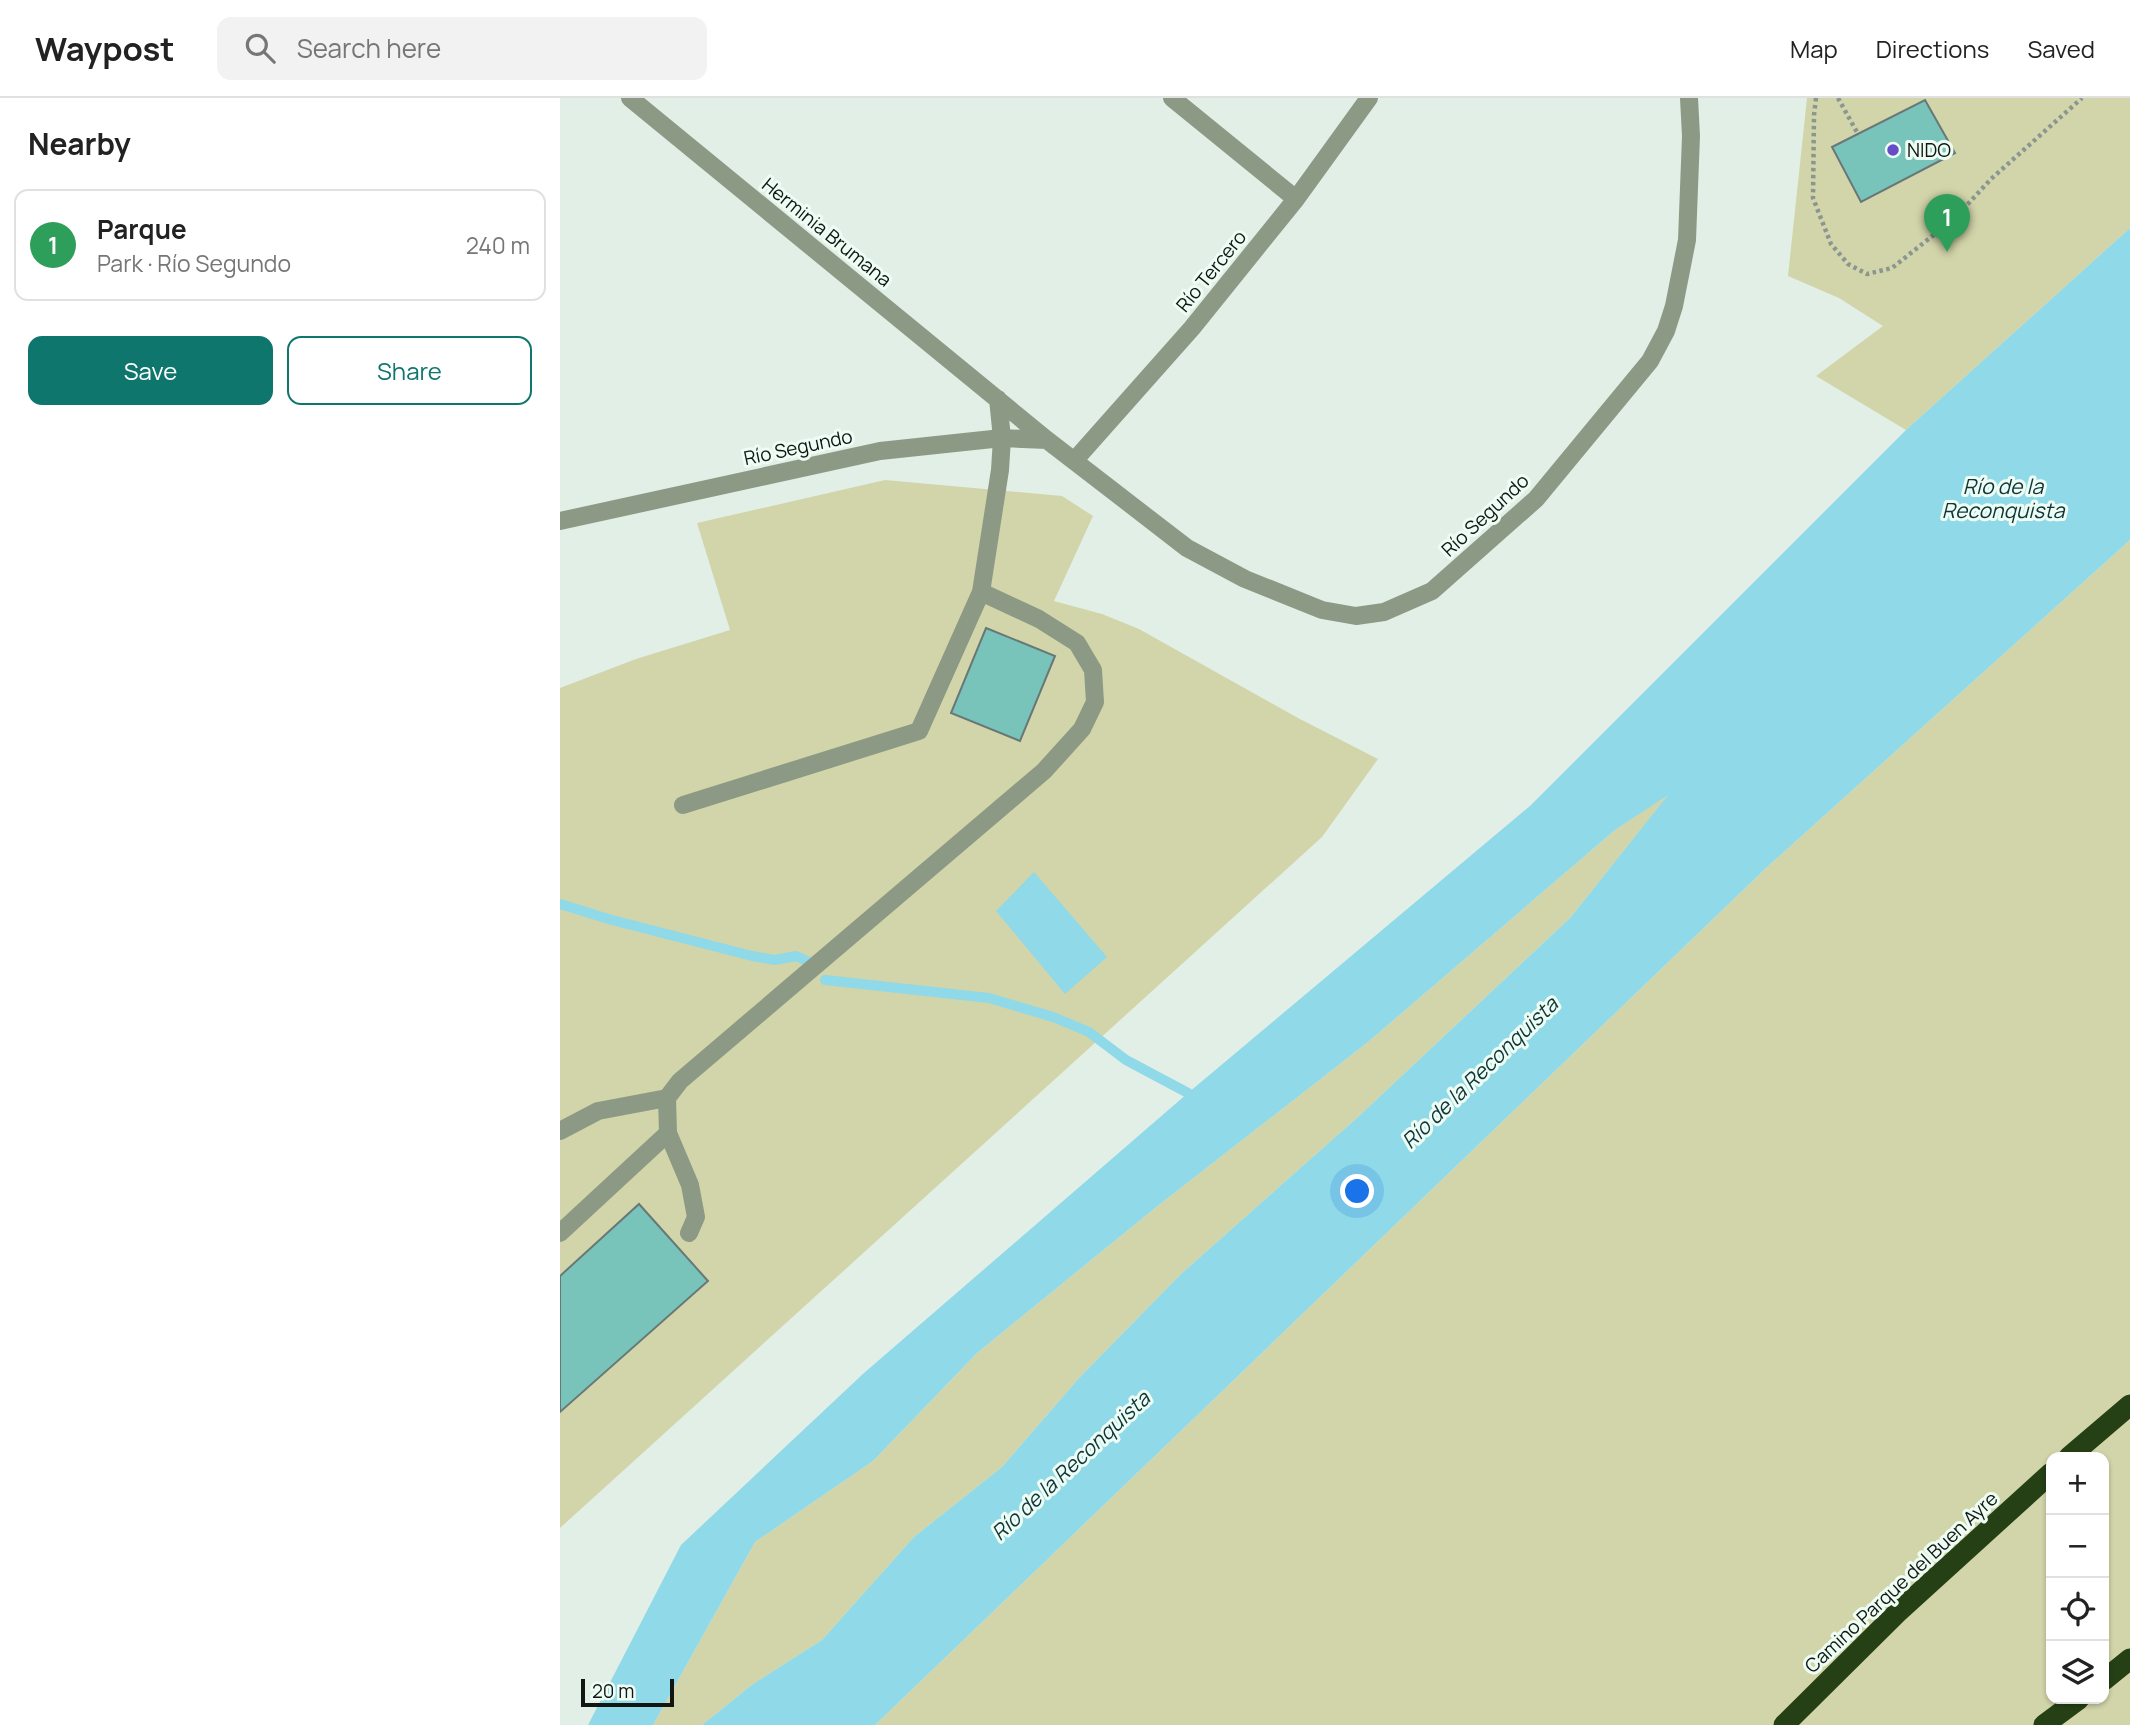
<!DOCTYPE html>
<meta charset="utf-8">
<style>
:root{--surface:#fff;--page:#f2f2f2;--text:#222;--muted:#767676;--line:#e0e0e0;--accent:#0f766e}
body{margin:0;font-family:Manrope,sans-serif;background:var(--page);color:var(--text)}
.controls{position:absolute;right:21px;bottom:21px;display:grid;overflow:hidden;border-radius:14px;box-shadow:0 2px 5px #0004}
.controls button{width:63px;height:63px;display:grid;place-items:center;padding:0;border:0;border-bottom:2px solid var(--line);background:var(--surface);color:var(--text);font:35px sans-serif}
.scale{position:absolute;left:21px;bottom:18px;width:93px;box-sizing:border-box;padding-left:7px;border:4px solid #111613;border-top:0;font-size:19px;line-height:24px;white-space:nowrap;color:#111613;-webkit-text-stroke:5px #eefdf4;paint-order:stroke}
.you{position:absolute;left:798px;top:1094px;width:24px;height:24px;margin:-18px;border:5px solid #fff;border-radius:50%;background:#1a73e8;box-shadow:0 0 0 10px #1a73e833}
.badge{display:grid;place-items:center;width:46px;height:46px;border-radius:50%;background:var(--accent);color:#fff;font-size:23px;font-weight:700}
.pin{position:absolute;translate:-50% -58px;filter:drop-shadow(0 2px 4px #0008)}
.pin::after{content:'';position:absolute;top:37px;width:24px;height:21px;background:inherit;clip-path:polygon(0 0,100% 0,50% 100%)}
.list{margin:0;padding:0;list-style:none}
h2{display:flex;justify-content:space-between;align-items:center;height:91px;margin:0;padding:0 28px;font-size:30px}
h2 small{font-size:23px;font-weight:400;color:var(--muted)}
.list li{display:grid;grid-template-columns:46px 1fr auto;gap:21px;align-items:center;box-sizing:border-box;height:112px;margin:0 14px 14px;padding:0 14px;border:2px solid var(--line);border-radius:14px}
.list b{display:block;font-size:26px;white-space:nowrap}
.list p{margin:0;font-size:23px;white-space:nowrap;color:var(--muted)}
.list em{font-size:23px;font-style:normal;color:var(--muted)}
.actions{display:flex;gap:14px;padding:21px 28px}
.actions a{flex:1;padding:16px 0;border:2px solid var(--accent);border-radius:14px;text-align:center;font-size:24px;color:var(--accent)}
.actions .main{background:var(--accent);color:#fff}
.icon{flex:none;width:38px;height:38px;fill:none;stroke:currentColor;stroke-width:2;stroke-linecap:round;stroke-linejoin:round}
.map{position:relative;flex:none;width:1570px;height:1627px;overflow:hidden}
header{display:flex;align-items:center;gap:42px;box-sizing:border-box;height:98px;padding:0 35px;background:var(--surface);border-bottom:2px solid var(--line)}
header strong{font-size:33px}
nav{display:flex;gap:38px;margin-inline-start:auto;font-size:24px}
.search{width:490px;height:63px;background:var(--page);display:flex;align-items:center;gap:18px;box-sizing:border-box;padding:0 24px;border-radius:14px;color:var(--muted);font-size:26px}
main{display:flex}
aside{flex:1;background:var(--surface)}
.map>svg:first-child{display:block}
</style>
<header>
<strong>Waypost</strong>
<div class="search"><svg class="icon" aria-label="search" viewBox="0 0 24 24"><circle cx="10" cy="10" r="6"/><path d="M15 15l6 6"/></svg>Search here</div>
<nav><a>Map</a><a>Directions</a><a>Saved</a></nav>
</header>
<main>
<aside>
<h2>Nearby<small></small></h2>
<ul class="list">
<li><span class="badge" style="background:#2e9e5b">1</span><div><b>Parque</b><p>Park · Río Segundo</p></div><em>240 m</em></li>
</ul>
<div class="actions"><a class="main">Save</a><a>Share</a></div>
</aside>
<div class="map">
<svg width="1570" height="1627" viewBox="0 0 1570 1627">
<rect width="100%" height="100%" fill="#e1efe7"/>
<path fill="#d2d5a9" fill-rule="evenodd" d="M1247,0h323v130l-224,202 -90,-54 67,-50 -44,-28 -51,-22z
M325,382l177,16 31,20 -39,85 48,13 37,15 159,89 80,41 -56,78 -762,691v-840l76,-29 94,-29 -33,-107z
M1570,442v1185h-1255l891,-857zM1491,1359h53v242h-53z
M1110,695l-99,124 -213,200 -177,157 -101,103 -78,90 -88,70 -92,103 -69,44 -51,41h-49l102,-183 118,-81 104,-108 178,-145 213,-166 247,-212z"/>
<path fill="#8fd9e8" d="M1570,130v312l-364,328 -891,857h-173l51,-41 69,-44 92,-103 88,-70 78,-90 101,-103 177,-157 213,-200 97,-122 -53,35 -247,212 -213,166 -178,145 -104,108 -118,81 -102,183h-65l93,-180 183,-172 324,-280 342,-287 376,-376z
M474,774l73,85 -42,37 -69,-83z"/>
<g fill="none" stroke-linecap="round" stroke-linejoin="round">
<path stroke="#8fd9e8" stroke-width="10" d="M0,806l52,16 140,36 23,4 21,-4 13,6
M265,882l164,18 64,19 36,15 37,28 62,33"/>
</g>
<path fill="#78c3ba" stroke="#687876" stroke-width="2" d="M1365,2l30,53 -94,49 -29,-55z
M426,530l69,28 -35,85 -69,-28z
M79,1106l69,77 -148,131v-136z"/>
<g fill="none" stroke-linecap="round" stroke-linejoin="round">
<path stroke="#8c9690" stroke-width="4.5" stroke-dasharray="3.5 3.5" stroke-linecap="butt" d="M1256,0l-2,17 -1,83 18,46 17,20 19,10 25,-6 63,-50 36,-39 91,-81
M1278,0l20,36"/>
<path stroke="#8c9a85" stroke-width="18" d="M123,707l236,-74 62,-139 19,-122 2,-32
M0,1033l38,-20 69,-13
M0,1135l108,-100
M129,1135l7,-16 -6,-32 -22,-52 -1,-35 13,-17 364,-310 38,-42 13,-27 -2,-32 -16,-27 -38,-24 -58,-27"/>
<path stroke="#8c9a85" stroke-width="18" d="M70,0l417,342 140,108 58,31 77,31 34,6 28,-4 48,-21 104,-92 114,-138 16,-30 8,-25 13,-66 4,-104 -2,-38
M612,0l124,101
M438,301l4,39
M514,363l118,-133 104,-129 73,-101
M0,423l320,-70 122,-13 45,2"/>
<path stroke="#254015" stroke-width="21" d="M1509,1359l61,-52
M1544,1582l26,-21
M1224,1627l113,-112 154,-140
M1484,1627l35,-26"/>
</g>
<circle fill="#664dc6" stroke="#eefdf4" stroke-width="2.5" cx="1333" cy="52" r="7"/>
<g text-anchor="middle" stroke-width="6" stroke-linejoin="round" paint-order="stroke">
<g font-size="19" fill="#111613" stroke="#eefdf4" text-anchor="start">
<text x="1347" y="59">NIDO</text>
</g>
<g font-size="19" fill="#111613" stroke="#eefdf4">
<text transform="translate(267 134) rotate(39)" y="7">Herminia Brumana</text>
<text transform="translate(651 173) rotate(-51)" y="7">Río Tercero</text>
<text transform="translate(238 349) rotate(-12)" y="7">Río Segundo</text>
<text transform="translate(925 417) rotate(-43)" y="7">Río Segundo</text>
<text transform="translate(1341 1484) rotate(-43)" y="7">Camino Parque del Buen Ayre</text>
</g>
<g font-size="21" font-style="italic" fill="#0f343a" stroke="#eefdf4">
<text x="1443" y="396">Río de la<tspan x="1443" dy="24">Reconquista</tspan></text>
<text transform="translate(920 975) rotate(-44)" y="7">Río de la Reconquista</text>
<text transform="translate(511 1368) rotate(-43)" y="7">Río de la Reconquista</text>
</g>
</g>
</svg>
<div class="controls">
<button>+</button>
<button>−</button>
<button><svg class="icon" aria-label="locate" viewBox="0 0 24 24"><circle cx="12" cy="12" r="6"/><path d="M12 2v4M12 18v4M2 12h4M18 12h4"/></svg></button>
<button><svg class="icon" aria-label="layers" viewBox="0 0 24 24"><path d="M12 4l9 5-9 5-9-5zM3 14l9 5 9-5"/></svg></button>
</div>
<div class="scale">20 m</div>
<div class="you"></div>
<div class="pin badge" style="left:1387px;top:154px;background:#2e9e5b">1</div>
</div>
</main>
